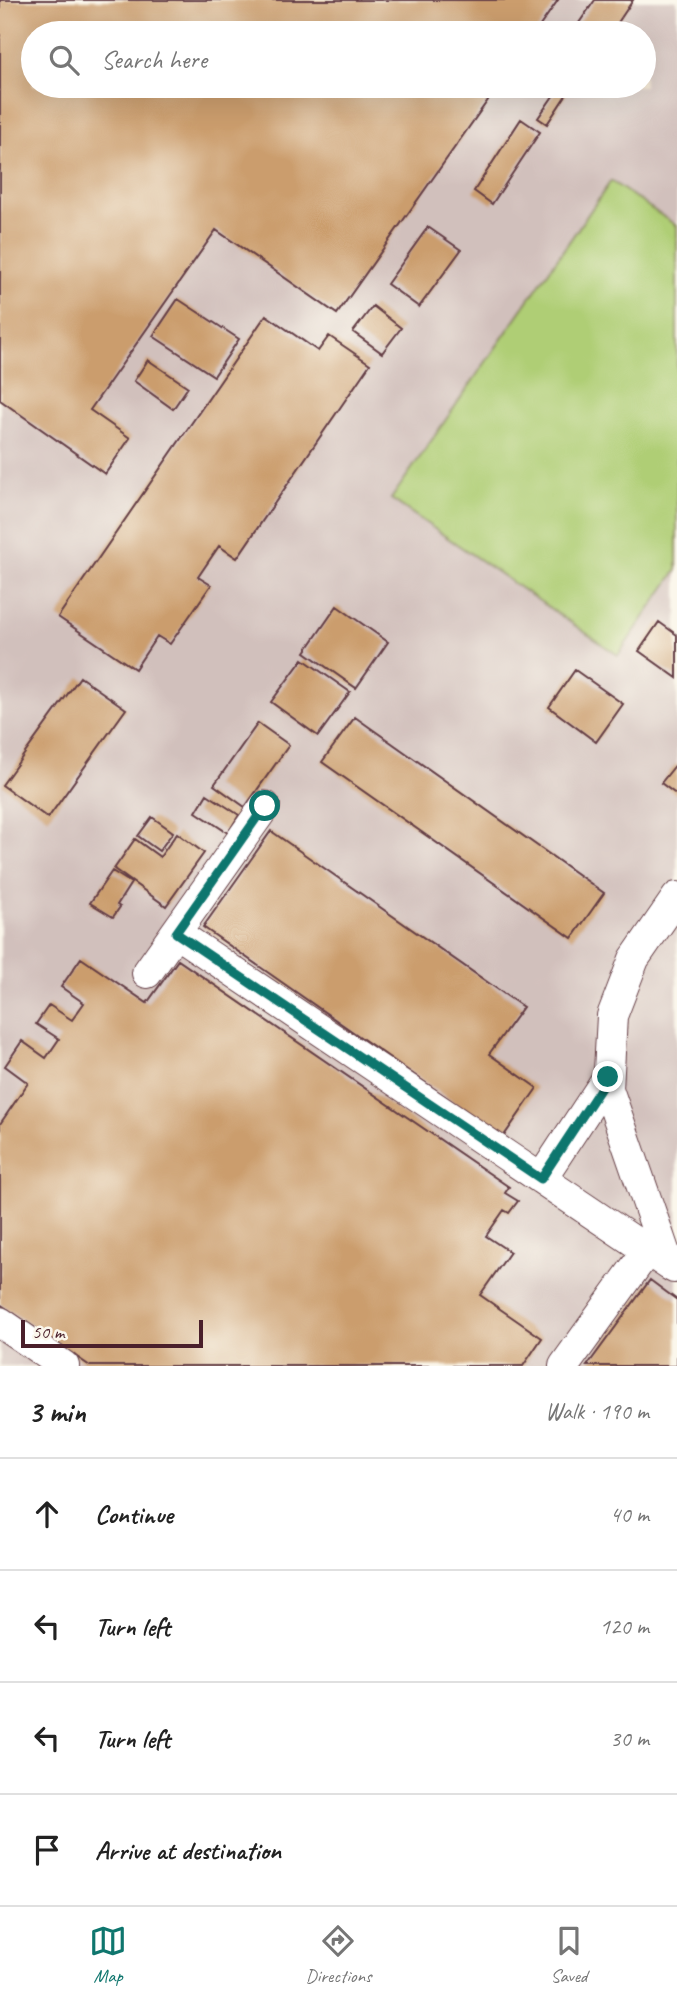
<!DOCTYPE html>
<meta charset="utf-8">
<style>
:root{--surface:#fff;--page:#f2f2f2;--text:#222;--muted:#767676;--line:#e0e0e0;--accent:#0f766e}
body{margin:0;font-family:Caveat,sans-serif;background:var(--page);color:var(--text)}
.scale{position:absolute;left:21px;bottom:18px;width:182px;box-sizing:border-box;padding-left:7px;border:4px solid #4a1f2b;border-top:0;font-size:19px;line-height:24px;white-space:nowrap;color:#4a1f2b;-webkit-text-stroke:5px #fbf7ec;paint-order:stroke}
.stop{position:absolute;width:21px;height:21px;margin:-16px;border:5px solid #0f766e;border-radius:50%;background:#fff}
.stop.end{background:#0f766e;border-color:#fff;box-shadow:0 2px 7px #0008}
.list{margin:0;padding:0;list-style:none}
h2{display:flex;justify-content:space-between;align-items:center;height:91px;margin:0;padding:0 28px;font-size:30px}
h2 small{font-size:23px;font-weight:400;color:var(--muted)}
.list li{display:grid;grid-template-columns:46px 1fr auto;gap:21px;align-items:center;box-sizing:border-box;height:112px;padding:0 28px;border-top:2px solid var(--line)}
.list b{display:block;font-size:26px;white-space:nowrap}
.list em{font-size:23px;font-style:normal;color:var(--muted)}
.icon{flex:none;width:38px;height:38px;fill:none;stroke:currentColor;stroke-width:2;stroke-linecap:round;stroke-linejoin:round}
.map{position:relative;flex:none;width:677px;height:1366px;overflow:hidden}
.search{position:absolute;background:var(--surface);box-shadow:0 7px 28px #0002;left:21px;right:21px;top:21px;height:77px;display:flex;align-items:center;gap:18px;box-sizing:border-box;padding:0 24px;border-radius:38px;color:var(--muted);font-size:26px}
.sheet{height:539px;background:var(--surface)}
nav{display:flex;justify-content:space-around;align-items:center;box-sizing:border-box;height:98px;border-top:2px solid var(--line);background:var(--surface);font-size:19px;color:var(--muted)}
nav a{display:grid;justify-items:center;gap:4px}
nav .on{color:var(--accent)}
.map>svg:first-child{display:block}
</style>
<div class="map">
<svg width="677" height="1366" viewBox="0 0 677 1366">
<rect width="100%" height="100%" fill="#fbf7ec"/>
<filter id="ink" filterUnits="userSpaceOnUse"><feTurbulence type="fractalNoise" baseFrequency=".0143" numOctaves="2"/><feDisplacementMap in="SourceGraphic" scale="14" xChannelSelector="R" yChannelSelector="G"/><feConvolveMatrix kernelMatrix="1 2 1 2 8 2 1 2 1" color-interpolation-filters="sRGB"/></filter>
<filter id="wash" filterUnits="userSpaceOnUse"><feTurbulence type="fractalNoise" baseFrequency=".00686" numOctaves="4" result="noise"/><feDisplacementMap in="SourceGraphic" scale="28" xChannelSelector="R" yChannelSelector="G"/><feGaussianBlur stdDeviation="1.57" result="paint"/><feColorMatrix in="noise" values="0 0 0 0 0 0 0 0 0 0 0 0 0 0 0 0 0 1.4 0 .05"/><feComposite in="paint" operator="in"/></filter>
<g filter="url(#wash)">
<rect width="100%" height="100%" fill="#f6e6cf"/>
<path fill="#d1c0bc" fill-rule="evenodd" d="M0,0h677v1366h-677zM33,33h611v53h-611z"/>
<path fill="#afce75" stroke="#7c7650" stroke-width="2" d="M611,181l66,45v344l-59,85 -227,-156z"/>
<g id="blocks">
<path fill="#cb9d6d" d="M0,0h558l-23,33h-502v53h465l-161,228 -121,-84 -126,180 40,28 -25,36 -105,-74z
M595,0h38l-22,33h-39z
M560,86h12l-25,38 -9,-6z
M521,119l19,13 -48,72 -18,-13z
M428,227l33,23 -42,57 -32,-23z
M178,299l61,40 -25,37 -61,-40z
M373,306l28,22 -19,25 -29,-21z
M266,315l52,36 11,-15 41,28 -133,194 -18,-12 -21,31 13,8 -41,59 -13,-8 -22,33 -77,-52z
M148,360l40,27 -15,22 -39,-28z
M337,606l51,36 -32,46 -51,-36z
M659,622l18,13v43l-38,-27z
M303,659l47,33 -32,44 -47,-34z
M575,670l48,34 -27,38 -47,-35z
M80,677l46,32 -78,109 -46,-33z
M355,717l249,176 -32,45 -250,-176z
M258,723l31,22 -44,62 -31,-22z
M677,763v32l-16,-12z
M207,794l32,21 -11,18 -32,-21z
M152,817l21,15 -14,19 -21,-15z
M271,831l252,176 -34,47 48,34 -34,49 -300,-210z
M177,833l27,20 -38,53 -52,-37 21,-30 25,18z
M112,871l19,12 -14,22 3,2 -7,10 -23,-14z
M81,958l66,45 31,-43 331,227 -4,6 13,8 -9,12 -5,-3 -18,26 24,16 -30,43 62,43 -19,28h-433l-90,-62v-180l28,-41 -23,-17 17,-25 24,17 13,-19 -23,-15 13,-19 23,15 12,-17 -23,-16z
M650,1280l27,20v66h-90z"/>
</g>
</g>
<g filter="url(#ink)">
<use href="#blocks" fill-opacity="0" stroke="#643d44" stroke-width="2"/>
<g fill="none" stroke-linecap="round" stroke-linejoin="round">
<g stroke="#643d44" stroke-width="32">
<path id="minor" d="M176,933l493,332
M147,973l118,-167
M541,1179l67,-102
M674,1268l-5,-3 -61,-176 4,-73 22,-57 43,-62
M0,1322l64,44
M564,1366l83,-115"/>
</g>
<use href="#minor" stroke="#fff" stroke-width="30"/>
</g>
</g>
<g fill="none" stroke-linecap="round" stroke-linejoin="round" filter="url(#ink)">
<path stroke="#0f766e" stroke-width="9" d="M265,806l-89,127 365,246 67,-102"/>
</g>
</svg>
<div class="scale">50 m</div>
<div class="stop" style="left:265px;top:806px"></div>
<div class="stop end" style="left:608px;top:1077px"></div>
<div class="search"><svg class="icon" aria-label="search" viewBox="0 0 24 24"><circle cx="10" cy="10" r="6"/><path d="M15 15l6 6"/></svg>Search here</div>
</div>
<section class="sheet">
<h2>3 min<small>Walk · 190 m</small></h2>
<ul class="list">
<li><svg class="icon" aria-label="ahead" viewBox="0 0 24 24"><path d="M12 20V5M6 11l6-6 6 6"/></svg><div><b>Continue</b></div><em>40 m</em></li>
<li><svg class="icon" aria-label="left" viewBox="0 0 24 24"><path d="M17 20v-9H6M10 6l-5 5 5 5"/></svg><div><b>Turn left</b></div><em>120 m</em></li>
<li><svg class="icon" aria-label="left" viewBox="0 0 24 24"><path d="M17 20v-9H6M10 6l-5 5 5 5"/></svg><div><b>Turn left</b></div><em>30 m</em></li>
<li><svg class="icon" aria-label="arrive" viewBox="0 0 24 24"><path d="M6 21V4h12l-3 4 3 4H6"/></svg><div><b>Arrive at destination</b></div></li>
</ul>
</section>
<nav>
<a class="on"><svg class="icon" aria-label="map" viewBox="0 0 24 24"><path d="M3 6l6-2 6 2 6-2v14l-6 2-6-2-6 2zM9 4v14M15 6v14"/></svg>Map</a>
<a><svg class="icon" aria-label="directions" viewBox="0 0 24 24"><path d="M12 3l9 9-9 9-9-9zM9 14v-3h6M13 9l2 2-2 2"/></svg>Directions</a>
<a><svg class="icon" aria-label="saved" viewBox="0 0 24 24"><path d="M7 4h10v16l-5-4-5 4z"/></svg>Saved</a>
</nav>
